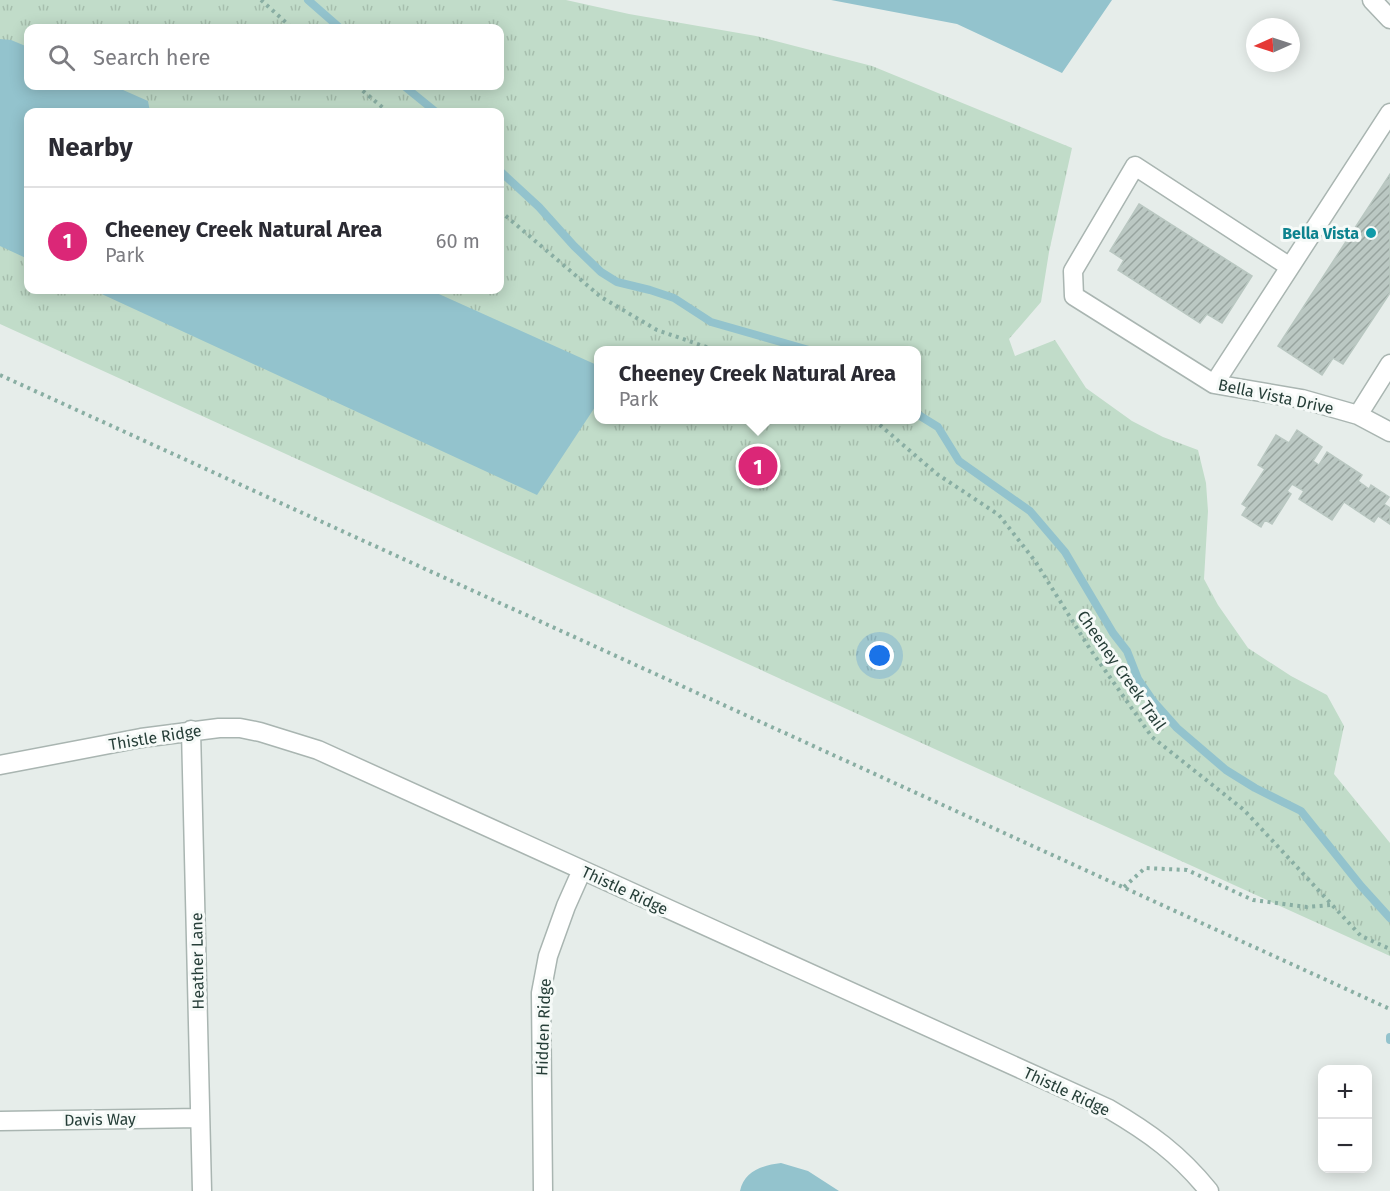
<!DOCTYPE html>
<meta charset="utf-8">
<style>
:root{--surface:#fff;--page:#f2f2f3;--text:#2b2b33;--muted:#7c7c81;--line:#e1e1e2;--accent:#db2777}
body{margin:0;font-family:"Fira Sans",sans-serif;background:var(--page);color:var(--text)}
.controls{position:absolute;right:18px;bottom:18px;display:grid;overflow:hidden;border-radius:12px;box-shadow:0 3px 15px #0003}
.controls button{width:54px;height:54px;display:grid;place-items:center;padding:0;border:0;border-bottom:2px solid var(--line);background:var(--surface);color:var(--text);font:30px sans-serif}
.compass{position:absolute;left:1246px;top:18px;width:54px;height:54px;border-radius:50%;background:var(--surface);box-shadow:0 3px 15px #0003;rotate:267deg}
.you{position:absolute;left:880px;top:656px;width:21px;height:21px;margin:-15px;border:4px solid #fff;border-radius:50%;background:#1a73e8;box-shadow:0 0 0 9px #1a73e833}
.badge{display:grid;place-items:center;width:39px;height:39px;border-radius:50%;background:var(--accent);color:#fff;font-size:20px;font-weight:700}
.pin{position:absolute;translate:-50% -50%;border:3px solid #fff;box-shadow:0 2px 6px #0006}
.popup{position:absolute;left:594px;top:346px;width:327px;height:78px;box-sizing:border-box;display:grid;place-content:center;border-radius:12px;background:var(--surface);filter:drop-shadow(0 2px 4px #0005);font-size:20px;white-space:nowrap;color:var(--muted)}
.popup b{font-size:22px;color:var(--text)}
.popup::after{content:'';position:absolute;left:50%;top:100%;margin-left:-12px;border:12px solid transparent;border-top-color:var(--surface)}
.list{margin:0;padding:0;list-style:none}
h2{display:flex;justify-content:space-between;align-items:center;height:78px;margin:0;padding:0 24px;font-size:26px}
h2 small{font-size:20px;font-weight:400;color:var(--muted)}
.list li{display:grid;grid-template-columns:39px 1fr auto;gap:18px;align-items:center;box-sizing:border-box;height:108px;padding:0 24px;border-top:2px solid var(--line)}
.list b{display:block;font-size:22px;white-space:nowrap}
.list p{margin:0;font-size:20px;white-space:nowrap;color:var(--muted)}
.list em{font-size:20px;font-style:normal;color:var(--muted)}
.icon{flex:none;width:33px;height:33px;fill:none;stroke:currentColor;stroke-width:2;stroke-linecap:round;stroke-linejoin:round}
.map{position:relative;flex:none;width:1390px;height:1191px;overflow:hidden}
.search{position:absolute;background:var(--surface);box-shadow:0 3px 15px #0003;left:24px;top:24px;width:480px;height:66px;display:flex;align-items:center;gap:15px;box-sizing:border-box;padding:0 21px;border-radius:12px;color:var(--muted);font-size:22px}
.panel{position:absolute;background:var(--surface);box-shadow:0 3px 15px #0003;left:24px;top:108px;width:480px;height:186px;border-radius:12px}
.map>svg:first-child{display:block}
</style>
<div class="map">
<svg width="1390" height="1191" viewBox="0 0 1390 1191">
<defs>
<pattern id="park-tufts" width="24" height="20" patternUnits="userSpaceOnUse" patternTransform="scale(1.5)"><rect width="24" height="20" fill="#c1dcc9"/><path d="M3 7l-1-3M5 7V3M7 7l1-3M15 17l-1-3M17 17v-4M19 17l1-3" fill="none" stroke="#a6bead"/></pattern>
<pattern id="building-hatch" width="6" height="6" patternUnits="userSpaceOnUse" patternTransform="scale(1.5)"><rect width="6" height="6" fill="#bbc8c3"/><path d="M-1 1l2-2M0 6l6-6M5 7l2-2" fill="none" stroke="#98a49f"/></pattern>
</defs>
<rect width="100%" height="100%" fill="#e6edea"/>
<path fill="url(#park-tufts)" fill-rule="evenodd" d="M0,0h566l63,14 127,22 116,30 200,82 -23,104 -8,50 -32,37 6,17 40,-16 31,48 46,33 31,16 35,13 8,33 2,28 -4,68 14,26 30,43 43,28 36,19 17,31 -10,48 56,69v113l-1390,-632zM28,28h472v58h-472zM28,112h472v178h-472zM599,350h318v70h-318z"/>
<path fill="#93c3cd" d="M831,0h281l-50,73 -105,-49z
M0,39l11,1 17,7v39h86l34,15 2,11h-122v147l-28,-13z
M93,290h337l169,76v35l-62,94z
M781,1163l27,8 31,20h-99c4,-20 23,-26 41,-28z"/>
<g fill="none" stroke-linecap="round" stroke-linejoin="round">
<path stroke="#93c3cd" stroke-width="8" d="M308,0l32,28
M404,86l32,26
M500,171l39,36 35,39 27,26 16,10 33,8 24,8 37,24 98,28
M917,414l21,13 21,34 71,50 35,41 48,81 14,18 11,28 15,22 24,27 49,42 29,18 46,23 60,75 29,32
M1390,1037v3"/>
</g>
<path fill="url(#building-hatch)" stroke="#b9c7c1" stroke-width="1.5" d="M1390,174v119l-47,71 -10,-6 -11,17 -44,-29z
M1139,204l113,72 -30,47 -15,-9 -7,9 -82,-53 6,-10 -14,-9z
M1297,430l25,17 -9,14 6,4 8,-13 35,23 -4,6 11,8 2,-4 18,12 -5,7 6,4v16l-12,-8 -4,6 -30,-20 -12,18 -33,-21 5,-8 -12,-7 -5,7 4,3 -19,30 -7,-4 -4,7 -19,-12 5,-8 -5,-3 23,-35 -7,-4 18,-30 13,8z"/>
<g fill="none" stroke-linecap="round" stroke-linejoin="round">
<g stroke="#a9b5b1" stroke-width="21">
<path id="minor" d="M1372,0l18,19
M1290,267l-155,-101 -62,105 1,25 140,88 88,15 56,16 32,17
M1214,384l176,-271
M1358,415l32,-51
M191,730l11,461
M0,765l141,-27 78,-10h21l20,4 58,18 791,359c41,24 70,45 100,82
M0,1121l200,-3
M543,1191l-2,-198 7,-37 18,-50 16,-36"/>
</g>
<path stroke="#89aea3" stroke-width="4" stroke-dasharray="3 4.5" stroke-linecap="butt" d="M261,0l31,28
M357,86l31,26
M500,211l101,86 56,33 58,20
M0,375l1390,634
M874,420l63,54 62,41 36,46 55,88 62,88 92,73 117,126 29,13
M1124,887l21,-19 42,2 66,30 54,7 23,-2"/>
<use href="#minor" stroke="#fff" stroke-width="18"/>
</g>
<circle fill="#0f9aa8" stroke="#f6faf8" stroke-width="2" cx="1371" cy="233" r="6"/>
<g text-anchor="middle" stroke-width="6" stroke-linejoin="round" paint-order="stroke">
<g font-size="16" font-weight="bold" fill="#0d838f" stroke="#f6faf8" text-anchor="end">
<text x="1359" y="239">Bella Vista</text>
</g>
<g font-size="16" fill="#263e38" stroke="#f6faf8">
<text transform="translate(1276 396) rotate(12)" y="6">Bella Vista Drive</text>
<text transform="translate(1122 670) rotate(55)" y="6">Cheeney Creek Trail</text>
<text transform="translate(155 737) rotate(-9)" y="6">Thistle Ridge</text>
<text transform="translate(625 890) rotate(25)" y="6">Thistle Ridge</text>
<text transform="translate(197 961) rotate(-91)" y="6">Heather Lane</text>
<text transform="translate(543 1027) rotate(-88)" y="6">Hidden Ridge</text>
<text transform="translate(1067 1091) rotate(25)" y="6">Thistle Ridge</text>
<text transform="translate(100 1119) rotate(-1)" y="6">Davis Way</text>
</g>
</g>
</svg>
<div class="controls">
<button>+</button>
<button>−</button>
</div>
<svg class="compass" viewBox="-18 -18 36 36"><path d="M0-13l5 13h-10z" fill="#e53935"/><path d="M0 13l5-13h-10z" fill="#7c7c81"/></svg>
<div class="you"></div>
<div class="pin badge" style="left:758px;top:466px">1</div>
<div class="popup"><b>Cheeney Creek Natural Area</b>Park</div>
<div class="search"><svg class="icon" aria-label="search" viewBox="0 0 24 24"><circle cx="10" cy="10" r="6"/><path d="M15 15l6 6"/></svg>Search here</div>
<section class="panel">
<h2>Nearby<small></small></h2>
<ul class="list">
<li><span class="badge">1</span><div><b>Cheeney Creek Natural Area</b><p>Park</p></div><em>60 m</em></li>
</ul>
</section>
</div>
